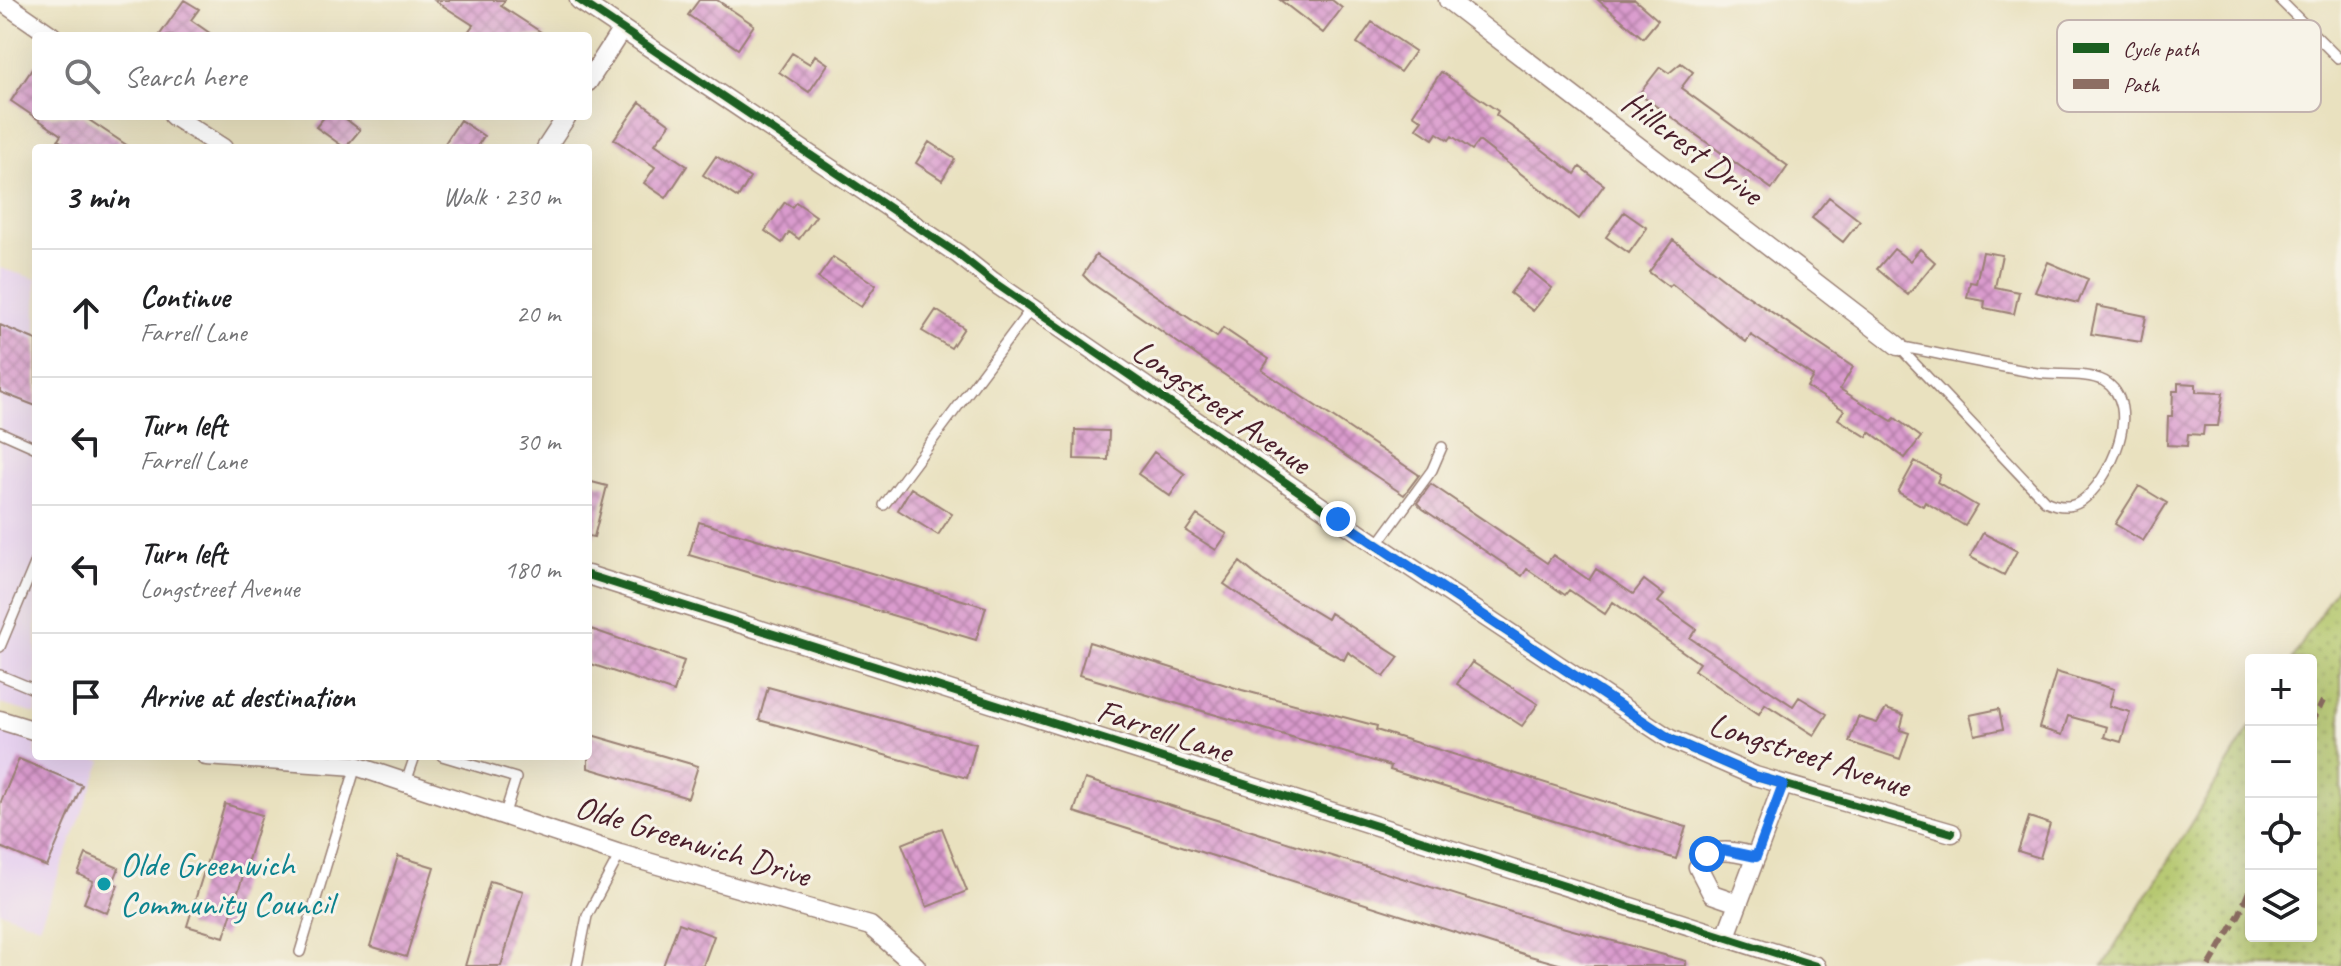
<!DOCTYPE html>
<meta charset="utf-8">
<style>
:root{--surface:#fff;--page:#f6f6f6;--text:#202124;--muted:#757577;--line:#e0e0e0}
body{margin:0;font-family:Caveat,sans-serif;background:var(--page);color:var(--text)}
.controls{position:absolute;right:24px;bottom:24px;display:grid;overflow:hidden;border-radius:8px;box-shadow:0 8px 32px #0002}
.controls button{width:72px;height:72px;display:grid;place-items:center;padding:0;border:0;border-bottom:2px solid var(--line);background:var(--surface);color:var(--text);font:40px sans-serif}
.stop{position:absolute;width:24px;height:24px;margin:-18px;border:6px solid #1a73e8;border-radius:50%;background:#fff}
.stop.end{background:#1a73e8;border-color:#fff;box-shadow:0 2px 8px #0008}
.list{margin:0;padding:0;list-style:none}
h2{display:flex;justify-content:space-between;align-items:center;height:104px;margin:0;padding:0 32px;font-size:34px}
h2 small{font-size:26px;font-weight:400;color:var(--muted)}
.list li{display:grid;grid-template-columns:52px 1fr auto;gap:24px;align-items:center;box-sizing:border-box;height:128px;padding:0 32px;border-top:2px solid var(--line)}
.list b{display:block;font-size:30px;white-space:nowrap}
.list p{margin:0;font-size:26px;white-space:nowrap;color:var(--muted)}
.list em{font-size:26px;font-style:normal;color:var(--muted)}
.icon{flex:none;width:44px;height:44px;fill:none;stroke:currentColor;stroke-width:2;stroke-linecap:round;stroke-linejoin:round}
.map{position:relative;flex:none;width:2341px;height:966px;overflow:hidden}
.search{position:absolute;background:var(--surface);box-shadow:0 8px 32px #0002;left:32px;top:32px;width:560px;height:88px;display:flex;align-items:center;gap:20px;box-sizing:border-box;padding:0 28px;border-radius:8px;color:var(--muted);font-size:30px}
.panel{position:absolute;background:var(--surface);box-shadow:0 8px 32px #0002;left:32px;top:144px;width:560px;height:616px;border-radius:8px}
.map>svg:first-child{display:block}
</style>
<div class="map">
<svg width="2341" height="966" viewBox="0 0 2341 966">
<defs>
<pattern id="park-dots" width="8" height="8" patternUnits="userSpaceOnUse" patternTransform="scale(2)"><rect width="8" height="8" fill="#b1c568"/><path d="M2 2h.1M6 6h.1" fill="none" stroke="#929f56" stroke-width="1.8" stroke-linecap="round"/></pattern>
<pattern id="building-cross-hatch" width="8" height="8" patternUnits="userSpaceOnUse" patternTransform="scale(2)"><rect width="8" height="8" fill="#da9bce"/><path d="M0 0l8 8M0 8l8-8" fill="none" stroke="#b37ea7"/></pattern>
</defs>
<rect width="100%" height="100%" fill="#f7f3e8"/>
<filter id="ink" filterUnits="userSpaceOnUse"><feTurbulence type="fractalNoise" baseFrequency=".0125" numOctaves="2"/><feDisplacementMap in="SourceGraphic" scale="16" xChannelSelector="R" yChannelSelector="G"/><feConvolveMatrix kernelMatrix="1 2 1 2 8 2 1 2 1" color-interpolation-filters="sRGB"/></filter>
<filter id="wash" filterUnits="userSpaceOnUse"><feTurbulence type="fractalNoise" baseFrequency=".006" numOctaves="4" result="noise"/><feDisplacementMap in="SourceGraphic" scale="32" xChannelSelector="R" yChannelSelector="G"/><feGaussianBlur stdDeviation="1.8" result="paint"/><feColorMatrix in="noise" values="0 0 0 0 0 0 0 0 0 0 0 0 0 0 0 0 0 1.4 0 .05"/><feComposite in="paint" operator="in"/></filter>
<g filter="url(#wash)">
<rect width="100%" height="100%" fill="#e9e1bf"/>
<path fill="#e7d2ef" d="M0,268l36,11v435l-36,-10z
M0,727l36,13v16h51l15,5 -63,165 -39,-15z"/>
<path fill="url(#park-dots)" stroke="#7e724a" stroke-width="2" d="M2341,580v386h-238l148,-240v210h60v-276h-19z"/>
<g id="blocks">
<path fill="url(#building-cross-hatch)" d="M184,0l15,9 -8,11 23,16h-55z
M434,0h71l-4,6 46,30h-82l8,-11z
M699,0h18l37,25 -16,24 -50,-34z
M1280,0h52l10,8 -19,25z
M1598,0h37l23,20 -15,18z
M1372,22l43,29 -15,21 -43,-29z
M792,53l18,11 5,-9 13,9 -19,28 -30,-20z
M36,63v53h47l48,32h-60l-13,-8 3,-5 -50,-34z
M1681,63l12,9 -12,16 107,78 -16,23 -133,-95 21,-27 9,6z
M1441,72l57,39 -2,4 79,59 5,-7 24,18 -25,34 -100,-78 -7,9 -20,-14 -3,4 -12,-7 -4,6 -17,-11 6,-8 -9,-6z
M640,102l30,22 -15,20 32,22 -21,32 -22,-15 11,-16 -41,-28z
M325,116h17l18,14 -15,18 -29,-21z
M460,120l24,16 -8,12h-34z
M929,142l26,17 -13,21 -26,-17z
M716,156l34,22 -12,20 -35,-23z
M1829,197l31,24 -17,21 -31,-24z
M785,202l7,5 4,-5 20,14 -17,23 -10,-7 -7,11 -17,-12z
M1624,212l23,16 -18,25 -23,-16z
M1673,240l60,46 120,81 -13,22 52,32 3,-3 26,19 -16,21 -35,-26 -3,5 -29,-18 6,-9 -37,-23 6,-11 -62,-41 -5,7 -74,-58 -3,3 -20,-15z
M1894,249l16,12 10,-12 15,13 -27,33 -31,-26z
M1983,252l19,3 -7,32 24,5 -5,22 -30,-6 1,-7 -18,-3 3,-16 6,1z
M1096,255l121,82 6,-9 46,31 -7,11 157,105 -15,20 -169,-113 -145,-100 -7,-7z
M833,257l43,28 -15,22 -43,-29z
M2048,262l40,17 -10,24 -43,-11z
M1529,269l23,19 -19,23 -23,-18z
M2097,306l49,10 -5,26 -50,-8z
M936,310l28,18 -13,20 -29,-17z
M0,325l36,15v66l-36,-14z
M2178,383l18,1v8l27,1 -5,33h-14l-1,9 -15,-1 -1,12 -20,-1 1,-29h4l1,-25h5z
M1075,430l34,1 -1,29 -34,-1z
M1154,452l31,22 -15,22 -32,-22z
M1915,461l25,14 -3,7 40,24 -12,20 -40,-24 -2,4 -25,-14z
M588,481l19,5 -13,51 -6,-1z
M1431,484l116,79 6,-8 36,25 7,-11 37,25 11,-14 20,15 -6,7 38,27 -6,9 103,68 6,-9 28,17 -13,21 -49,-31 -6,10 -65,-44 5,-7 -86,-61 -8,12 -36,-24 -4,5 -38,-26 -5,7 -99,-67 -6,-6z
M2139,486l28,17 -24,38 -28,-17z
M911,488l41,26 -14,21 -40,-25z
M1197,515l30,19 -11,16 -30,-19z
M699,522l287,85 -10,33 -287,-85z
M1983,533l34,18 -13,24 -34,-18z
M1240,562l22,18 65,39 3,-6 69,44 -15,20 -36,-25 -4,8 -47,-26 -73,-50z
M588,628l96,33 -10,31 -86,-29z
M1089,642l153,48 135,36 -1,4 310,97 -10,32 -286,-89 1,-4 -312,-91z
M1472,662l66,42 -16,22 -65,-42z
M2056,672l58,17 -5,17 21,6 -9,30 -17,-5 3,-10 -39,-11 -6,19 -23,-7z
M768,687l208,57 -9,34 -208,-58z
M1886,709l18,6 -4,15 9,3 -9,26 -51,-17 9,-25 19,6z
M1999,709l4,20 -28,6 -5,-20z
M588,734l110,32 -10,32 -100,-30z
M19,759l63,26 -35,82 -47,-20v-43z
M1085,779l455,142 146,40v5h-120l-36,-10 -456,-144z
M225,804l37,11 -38,122 -37,-11z
M2029,817l21,7 -10,34 -22,-7z
M942,828l25,63 -40,16 -25,-63z
M86,854l33,14 -6,15 5,2 -11,28 -23,-10 9,-22 -15,-7z
M398,856l36,11 -28,90 -36,-11z
M490,881l33,10 -22,75h-36z
M679,923l35,13 -11,30h-40z"/>
</g>
</g>
<g filter="url(#ink)">
<use href="#blocks" fill-opacity="0" stroke="#9a8075" stroke-width="2"/>
<g fill="none" stroke-linecap="round" stroke-linejoin="round">
<g stroke="#9a8075" stroke-width="12">
<path id="lane" d="M2280,0l58,58
M1898,346c46,9 93,19 139,27 20,3 50,-1 67,8 41,24 6,101 -24,121 -11,7 -24,4 -35,-1z
M0,432l36,16
M884,505l149,-199
M1377,545l55,-75 10,-23
M0,647l36,-86
M0,675l36,15
M442,756l74,22 -11,35
M406,782l9,-26
M300,952l56,-186
M577,966l10,-50 33,-62"/>
</g>
<g stroke="#9a8075" stroke-width="21">
<path id="street" d="M0,0l52,36
M579,0l379,254 34,27 385,264 293,194 85,37 197,57
M1448,0l450,346
M588,82l34,-53
M173,116l50,32
M546,148l21,-32
M588,575l1228,391
M0,720l36,11
M206,756l150,10 264,88 250,72 46,40
M1738,903l-26,-9 -14,-27c17,-22 33,-16 58,-10
M1726,936l57,-152"/>
</g>
<use href="#lane" stroke="#fff" stroke-width="9"/>
<use href="#street" stroke="#fff" stroke-width="18"/>
<path stroke="#8d6e63" stroke-width="6" stroke-dasharray="12 6" stroke-linecap="butt" d="M2311,725l12,-24
M2209,966l31,-53 11,-27"/>
<g stroke="#f7f3e8" stroke-width="13">
<path id="cycleway" d="M579,0l379,254 34,27 385,264 293,194 85,37 197,57
M588,575l1228,391"/>
</g>
<use href="#cycleway" stroke="#1b5e20" stroke-width="8"/>
</g>
</g>
<g fill="none" stroke-linecap="round" stroke-linejoin="round" filter="url(#ink)">
<path stroke="#1a73e8" stroke-width="10" d="M1338,519l332,220 85,37 28,8 -27,73 -33,-7 -16,4"/>
</g>
<circle fill="#0f9aa8" stroke="#f7f3e8" stroke-width="3" cx="104" cy="884" r="8"/>
<g text-anchor="middle" stroke-width="6" stroke-linejoin="round" paint-order="stroke">
<g font-size="34" fill="#4a1f2b" stroke="#f7f3e8">
<text transform="translate(1693 147) rotate(37)" y="12">Hillcrest Drive</text>
<text transform="translate(1222 406) rotate(35)" y="12">Longstreet Avenue</text>
<text transform="translate(1165 730) rotate(18)" y="12">Farrell Lane</text>
<text transform="translate(1810 754) rotate(18)" y="12">Longstreet Avenue</text>
<text transform="translate(693 840) rotate(17)" y="12">Olde Greenwich Drive</text>
</g>
<g font-size="34" fill="#0d838f" stroke="#f7f3e8" text-anchor="start">
<text x="120" y="876">Olde Greenwich<tspan x="120" dy="39">Community Council</tspan></text>
</g>
</g>
<rect x="2057" y="20" width="264" height="92" rx="12" fill="#f7f3e8" stroke="#c3b3af" stroke-width="2"/>
<rect x="2073" y="43" width="36" height="10" fill="#1b5e20"/>
<rect x="2073" y="79" width="36" height="10" fill="#8d6e63"/>
<g font-size="22" fill="#4a1f2b">
<text x="2123" y="56">Cycle path</text>
<text x="2123" y="92">Path</text>
</g>
</svg>
<div class="controls">
<button>+</button>
<button>−</button>
<button><svg class="icon" aria-label="locate" viewBox="0 0 24 24"><circle cx="12" cy="12" r="6"/><path d="M12 2v4M12 18v4M2 12h4M18 12h4"/></svg></button>
<button><svg class="icon" aria-label="layers" viewBox="0 0 24 24"><path d="M12 4l9 5-9 5-9-5zM3 14l9 5 9-5"/></svg></button>
</div>
<div class="stop" style="left:1707px;top:854px"></div>
<div class="stop end" style="left:1338px;top:519px"></div>
<div class="search"><svg class="icon" aria-label="search" viewBox="0 0 24 24"><circle cx="10" cy="10" r="6"/><path d="M15 15l6 6"/></svg>Search here</div>
<section class="panel">
<h2>3 min<small>Walk · 230 m</small></h2>
<ul class="list">
<li><svg class="icon" aria-label="ahead" viewBox="0 0 24 24"><path d="M12 20V5M6 11l6-6 6 6"/></svg><div><b>Continue</b><p>Farrell Lane</p></div><em>20 m</em></li>
<li><svg class="icon" aria-label="left" viewBox="0 0 24 24"><path d="M17 20v-9H6M10 6l-5 5 5 5"/></svg><div><b>Turn left</b><p>Farrell Lane</p></div><em>30 m</em></li>
<li><svg class="icon" aria-label="left" viewBox="0 0 24 24"><path d="M17 20v-9H6M10 6l-5 5 5 5"/></svg><div><b>Turn left</b><p>Longstreet Avenue</p></div><em>180 m</em></li>
<li><svg class="icon" aria-label="arrive" viewBox="0 0 24 24"><path d="M6 21V4h12l-3 4 3 4H6"/></svg><div><b>Arrive at destination</b></div></li>
</ul>
</section>
</div>
